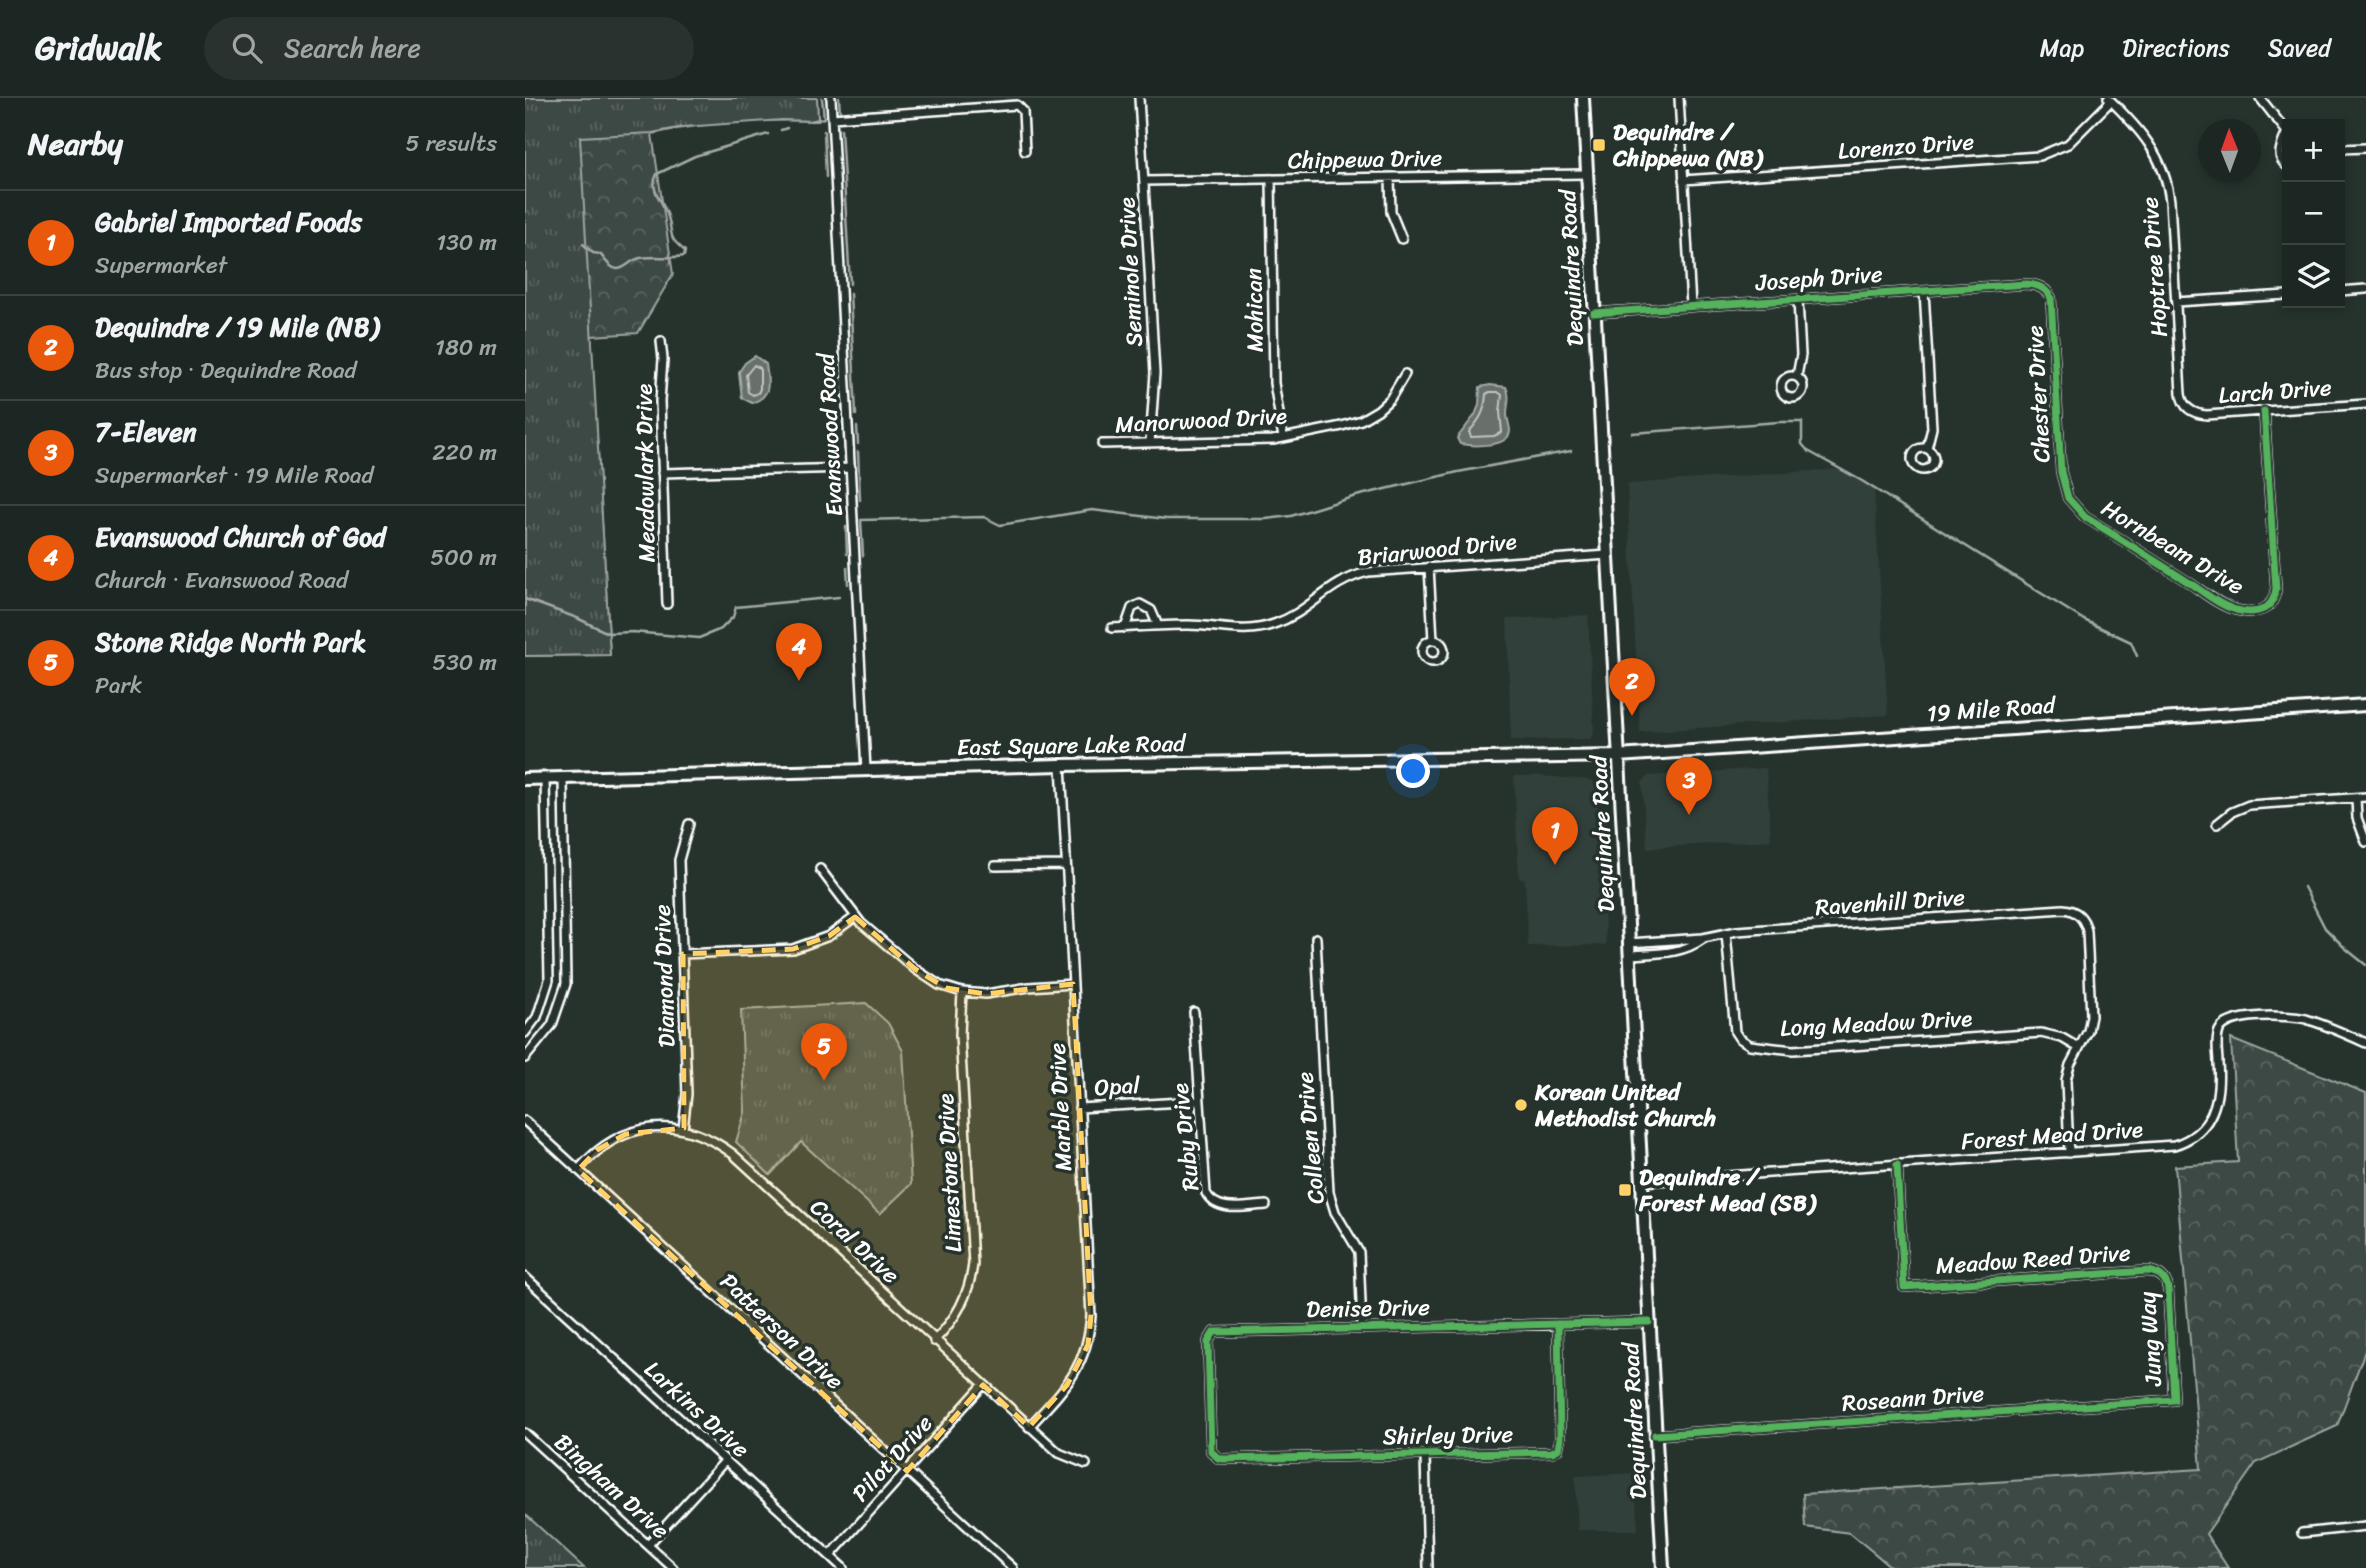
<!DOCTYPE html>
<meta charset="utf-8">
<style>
:root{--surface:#1c2622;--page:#29322f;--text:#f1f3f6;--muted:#a0a5a5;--line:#3a4340;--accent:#ea580c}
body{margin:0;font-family:Sriracha,sans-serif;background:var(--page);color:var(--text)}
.controls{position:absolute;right:21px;top:21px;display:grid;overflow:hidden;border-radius:0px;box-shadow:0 4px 10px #0003}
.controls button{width:63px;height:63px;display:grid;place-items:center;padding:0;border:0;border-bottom:2px solid var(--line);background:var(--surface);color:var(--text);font:35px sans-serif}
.compass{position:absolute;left:1673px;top:21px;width:63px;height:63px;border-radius:50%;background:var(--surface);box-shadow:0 4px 10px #0003;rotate:359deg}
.you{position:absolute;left:889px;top:674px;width:24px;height:24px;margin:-18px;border:5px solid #fff;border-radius:50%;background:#1a73e8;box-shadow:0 0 0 10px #1a73e833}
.badge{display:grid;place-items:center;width:46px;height:46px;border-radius:50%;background:var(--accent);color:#fff;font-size:23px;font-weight:700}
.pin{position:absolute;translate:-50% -58px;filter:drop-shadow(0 2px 4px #0008)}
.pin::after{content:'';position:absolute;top:37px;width:24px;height:21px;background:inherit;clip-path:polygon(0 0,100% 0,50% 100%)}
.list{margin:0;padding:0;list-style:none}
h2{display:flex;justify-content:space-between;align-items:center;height:91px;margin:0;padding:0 28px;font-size:30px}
h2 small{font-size:23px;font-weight:400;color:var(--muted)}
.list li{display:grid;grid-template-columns:46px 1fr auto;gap:21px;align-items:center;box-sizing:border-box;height:105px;padding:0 28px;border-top:2px solid var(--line)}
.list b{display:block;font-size:26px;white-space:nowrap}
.list p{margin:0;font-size:23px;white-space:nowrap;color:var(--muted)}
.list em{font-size:23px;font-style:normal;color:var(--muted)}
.icon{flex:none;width:38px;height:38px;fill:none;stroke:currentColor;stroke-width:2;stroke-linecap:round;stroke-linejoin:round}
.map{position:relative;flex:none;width:1841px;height:1470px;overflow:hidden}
header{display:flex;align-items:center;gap:42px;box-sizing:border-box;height:98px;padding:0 35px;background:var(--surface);border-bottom:2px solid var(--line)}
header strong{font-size:33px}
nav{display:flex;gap:38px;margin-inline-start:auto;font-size:24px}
.search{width:490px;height:63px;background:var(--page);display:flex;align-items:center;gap:18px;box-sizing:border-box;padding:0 24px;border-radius:38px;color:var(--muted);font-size:26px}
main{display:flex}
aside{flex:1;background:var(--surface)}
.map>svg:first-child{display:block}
</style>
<header>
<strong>Gridwalk</strong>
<div class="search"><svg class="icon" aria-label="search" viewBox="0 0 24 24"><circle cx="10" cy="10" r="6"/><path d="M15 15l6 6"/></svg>Search here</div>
<nav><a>Map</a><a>Directions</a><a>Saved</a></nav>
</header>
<main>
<aside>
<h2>Nearby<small>5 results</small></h2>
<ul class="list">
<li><span class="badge">1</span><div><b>Gabriel Imported Foods</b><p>Supermarket</p></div><em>130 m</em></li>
<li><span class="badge">2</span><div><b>Dequindre / 19 Mile (NB)</b><p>Bus stop · Dequindre Road</p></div><em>180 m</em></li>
<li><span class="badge">3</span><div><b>7-Eleven</b><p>Supermarket · 19 Mile Road</p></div><em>220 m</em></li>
<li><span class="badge">4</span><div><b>Evanswood Church of God</b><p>Church · Evanswood Road</p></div><em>500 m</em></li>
<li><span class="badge">5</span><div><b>Stone Ridge North Park</b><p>Park</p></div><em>530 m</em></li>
</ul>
</aside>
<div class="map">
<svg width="1841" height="1470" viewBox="0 0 1841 1470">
<defs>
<pattern id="forest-crowns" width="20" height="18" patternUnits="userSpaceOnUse" patternTransform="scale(1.75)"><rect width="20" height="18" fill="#3e4944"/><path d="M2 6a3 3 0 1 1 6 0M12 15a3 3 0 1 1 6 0" fill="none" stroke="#5b6460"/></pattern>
<pattern id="park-tufts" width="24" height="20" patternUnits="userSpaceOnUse" patternTransform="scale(1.75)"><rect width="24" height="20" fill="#3e4944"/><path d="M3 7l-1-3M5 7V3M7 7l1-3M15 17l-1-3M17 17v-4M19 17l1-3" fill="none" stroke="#5b6460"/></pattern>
</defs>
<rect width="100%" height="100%" fill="#26332d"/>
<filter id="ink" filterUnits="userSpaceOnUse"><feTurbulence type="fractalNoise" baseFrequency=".0143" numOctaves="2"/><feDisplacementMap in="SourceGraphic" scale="14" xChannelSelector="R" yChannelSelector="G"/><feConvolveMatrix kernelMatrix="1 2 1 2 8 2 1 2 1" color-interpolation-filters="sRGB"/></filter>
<g filter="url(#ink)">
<path fill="#333f3a" d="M1314,371l35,20 14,226 -248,17 -13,-248z
M1063,517l6,118 -4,6 -79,1 -4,-121z
M1241,670l5,72 -124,8 -5,-65 6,-7z
M989,678h27l50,4 6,4 9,161 -78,1 -3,-67h-6z
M1109,1375l4,57h-60l-3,-54z"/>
<path fill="url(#forest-crowns)" stroke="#9ea4a2" stroke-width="2" d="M0,0h292l1,23c-55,-2 -112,1 -166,13l21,140 -35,59 -47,3 19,319 -85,1z
M1706,941l135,54v255l-29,78 -81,37 -50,71 22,34h-332l-6,-2 -40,-33 -45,-6 -2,-33 398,-25 -26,-303 63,-4z"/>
<path fill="url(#park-tufts)" stroke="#9ea4a2" stroke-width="2" d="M0,0h292l1,23 -36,-1 -99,7 -31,6 -72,4 30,518 -85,1z
M341,905l22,20 15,28 8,133 -31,30 -79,-72 -31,33 -34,-33 9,-30 -4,-102z
M0,1416l59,54h-59z"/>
<path fill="#67706c" stroke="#a4a9a7" stroke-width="2" d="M230,258l11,8c2,18 7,32 -14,39l-10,-5 -3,-26 6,-9z
M965,287l16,2c5,10 1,17 1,27 0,6 3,11 3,17 -1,17 -38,15 -50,13l-3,-6 18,-23 4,-10 1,-18z"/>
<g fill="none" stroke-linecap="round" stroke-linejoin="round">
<path stroke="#c2c6c4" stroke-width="2" d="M229,267l6,3v21l-2,4 -5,2 -5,-3 -2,-17z
M965,294h8l4,3 -2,17 2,20 -8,4 -23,1 -2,-5c11,-13 16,-20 17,-38z"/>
<path stroke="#a4a9a7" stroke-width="2.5" d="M314,0l1,14
M286,23l13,-3 -2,-20
M316,31l9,155
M256,32l6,-2
M299,33l2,46
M58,146l10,9 7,1c5,5 9,14 17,15 8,0 13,-8 20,-10 11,-4 32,0 47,-3l1,-5c-19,-16 -11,-15 -17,-34 -4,-16 -20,-26 -11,-43l38,-18 73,-22
M325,196l6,121
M332,329l1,17
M1107,335l147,-11h23v22l6,7 54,30 222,139 47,22 6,14
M333,354l2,48
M321,429l1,27
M338,458l-2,-36 123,-3 16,8 92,-15 74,9h100l25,-3 65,-20 102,-24 113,-21
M322,469l1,17
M0,501l52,19 31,15 25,-1 66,6 22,-9 12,-12 3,-10 103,-10
M1779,789l21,41 20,20 21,17"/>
<g stroke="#fff" stroke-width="12">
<path id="minor" d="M306,0l35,672
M614,0l16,275 -5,70
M1154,0l12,208
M1583,0c31,30 57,58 62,103l11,193c2,14 12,20 26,21l159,-11
M1735,0l27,34
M307,20l185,-13 6,6 2,40
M1762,34c-5,12 -13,25 0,34
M1815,51l26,-1
M865,80l1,34 11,27
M746,81l3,204 9,55
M1158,82l356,-24 29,-12 43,-43
M619,83l443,-7
M1399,193l8,137 -5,20
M1815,193l26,-2
M1651,204l111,-7
M1069,215l433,-29c11,1 19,4 24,14l10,174 7,26 17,19c34,21 67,42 100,63 16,10 33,25 51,30 20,5 37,1 40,-21l-12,-178
M136,243l2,18 -3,42 7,203
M1256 289a11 11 0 1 1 22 0a11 11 0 1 1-22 0Z
M1272,278l4,-21 -3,-55
M577,346l171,-4 69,-14 19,-6 17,-10 12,-11 15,-25
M1387 361a11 11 0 1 1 22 0a11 11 0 1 1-22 0Z
M137,375l189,-5
M904,469l4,73
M587,530c25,-1 51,-3 76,-3 30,0 56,10 86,-1 37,-12 52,-42 94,-52l240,-17
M600,530l7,-20 8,-4 11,6 7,16
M897 553a11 11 0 1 1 22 0a11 11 0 1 1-22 0Z
M1831,700l1,20 9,24
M1692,726l15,-12 17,-7 117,-8
M470,768l71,-1
M295,771l41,54 54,46 24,16 23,7 24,2 43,-7 44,-3
M1201,835l9,99 4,6 11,7 43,5 248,-17 21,5 17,10
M791,840l13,254 6,20 24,40 3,76
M1104,845l74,-5 34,-7 326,-22c13,1 21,8 24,22l4,85 -3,15 -18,34 -4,15 3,73
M158,856l110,-5 36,-13 26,-19
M1104,857c27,-2 52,0 74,-16
M669,914l12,181c11,21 41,13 60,12
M0,935l12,-16 12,-37 -4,-201
M0,960l27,-33 14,-41 -3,-206
M554,1010l120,-7
M0,1023l488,447
M158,1031l4,-35 -8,-234 10,-36
M53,1072c44,-51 102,-56 155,-16l326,299 27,11
M1116,1084l533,-37c39,-12 47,-45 44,-82 0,-10 -3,-22 1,-32 8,-19 69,-16 87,-12 20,6 40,15 60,24
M0,1179l318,291
M1033,1226l2,114 -2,11 -6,3 -329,7 -5,-1 -7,-7 -3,-109 6,-10 435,-10
M409,1243c22,-22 35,-45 39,-77l-13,-229 2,-43
M504,1329c34,-37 58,-58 62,-111l-30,-551
M0,1335l148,135
M1130,1337l519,-35 -6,-111c-2,-12 -9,-16 -20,-18l-244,16 -7,-122
M900,1357l3,113
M1777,1435l64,-7
M123,1447l77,-84
M305,1458l153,-171"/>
</g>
<g stroke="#fff" stroke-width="16">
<path id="secondary" d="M1058,0l80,1470
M0,681l536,-14 557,-9 748,-51"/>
</g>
<use href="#minor" stroke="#26332d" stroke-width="7"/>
<use href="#secondary" stroke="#26332d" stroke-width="10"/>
<g stroke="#26332d" stroke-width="11">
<path id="cycleway" d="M1069,215l433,-29c11,1 19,4 24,14l10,174 7,26 17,19c34,21 67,42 100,63 16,10 33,25 51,30 20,5 37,1 40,-21l-12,-178
M1033,1226l2,114 -2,11 -6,3 -329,7 -5,-1 -7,-7 -3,-109 6,-10 435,-10
M1130,1337l519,-35 -6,-111c-2,-12 -9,-16 -20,-18l-244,16 -7,-122"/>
</g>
<use href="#cycleway" stroke="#56b35d" stroke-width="7"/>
</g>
</g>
<path fill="#ffd166" fill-opacity="0.2" stroke="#ffd166" stroke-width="5" stroke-dasharray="14 9" stroke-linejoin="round" d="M330,819l60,52 31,19 40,6 87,-10 18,332 -3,29 -21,40 -38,42 -46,-42 -76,86 -329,-301 19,-20 29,-16 58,-6 -1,-174 110,-5 36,-13z"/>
<g fill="#ffd166" stroke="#26332d" stroke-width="2.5">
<rect x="1067" y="40" width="14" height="14" rx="3.5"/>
<circle cx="996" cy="1007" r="7"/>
<rect x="1093" y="1085" width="14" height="14" rx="3.5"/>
</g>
<g text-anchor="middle" stroke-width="7" stroke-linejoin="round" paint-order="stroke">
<g font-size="23" font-weight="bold" fill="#fff" stroke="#26332d" text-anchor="start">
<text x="1088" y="42">Dequindre /<tspan x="1088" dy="26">Chippewa (NB)</tspan></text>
<text x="1010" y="1002">Korean United<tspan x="1010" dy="26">Methodist Church</tspan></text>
<text x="1114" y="1087">Dequindre /<tspan x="1114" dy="26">Forest Mead (SB)</tspan></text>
</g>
<g font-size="23" fill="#fff" stroke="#26332d">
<text transform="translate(1381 48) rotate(-4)" y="8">Lorenzo Drive</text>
<text transform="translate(840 61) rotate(-1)" y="8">Chippewa Drive</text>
<text transform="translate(1629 169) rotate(-94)" y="8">Hoptree Drive</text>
<text transform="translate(1046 170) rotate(-93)" y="8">Dequindre Road</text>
<text transform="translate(605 174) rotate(-93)" y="8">Seminole Drive</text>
<text transform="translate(1294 180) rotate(-4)" y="8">Joseph Drive</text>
<text transform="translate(729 212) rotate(-91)" y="8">Mohican</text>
<text transform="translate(1750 293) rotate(-4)" y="8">Larch Drive</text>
<text transform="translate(1513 296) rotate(-93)" y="8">Chester Drive</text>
<text transform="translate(676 322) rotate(-3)" y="8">Manorwood Drive</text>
<text transform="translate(305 337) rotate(-93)" y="8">Evanswood Road</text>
<text transform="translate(120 375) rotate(-91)" y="8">Meadowlark Drive</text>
<text transform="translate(1648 449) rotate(31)" y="8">Hornbeam Drive</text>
<text transform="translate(912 451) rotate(-6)" y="8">Briarwood Drive</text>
<text transform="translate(1466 611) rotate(-4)" y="8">19 Mile Road</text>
<text transform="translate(546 647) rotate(-1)" y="8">East Square Lake Road</text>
<text transform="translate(1077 736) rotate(-93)" y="8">Dequindre Road</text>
<text transform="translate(1365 804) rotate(-4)" y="8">Ravenhill Drive</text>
<text transform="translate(139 878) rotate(-92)" y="8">Diamond Drive</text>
<text transform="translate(1351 925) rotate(-3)" y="8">Long Meadow Drive</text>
<text transform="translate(592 988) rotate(-3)" y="8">Opal</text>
<text transform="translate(535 1009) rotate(-93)" y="8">Marble Drive</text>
<text transform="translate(1527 1037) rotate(-4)" y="8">Forest Mead Drive</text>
<text transform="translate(660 1039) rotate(-96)" y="8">Ruby Drive</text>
<text transform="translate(785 1040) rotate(-95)" y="8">Colleen Drive</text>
<text transform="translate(424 1075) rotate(-93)" y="8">Limestone Drive</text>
<text transform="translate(330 1143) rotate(43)" y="8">Coral Drive</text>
<text transform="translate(1508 1161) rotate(-4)" y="8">Meadow Reed Drive</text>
<text transform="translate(843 1210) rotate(-1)" y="8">Denise Drive</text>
<text transform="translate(257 1233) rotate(43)" y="8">Patterson Drive</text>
<text transform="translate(1625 1241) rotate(-94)" y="8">Jung Way</text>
<text transform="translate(1388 1300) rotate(-4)" y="8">Roseann Drive</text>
<text transform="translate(172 1311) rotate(42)" y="8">Larkins Drive</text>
<text transform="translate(1109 1323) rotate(-93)" y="8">Dequindre Road</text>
<text transform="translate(923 1337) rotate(-1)" y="8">Shirley Drive</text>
<text transform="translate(367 1360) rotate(-48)" y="8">Pilot Drive</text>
<text transform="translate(87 1388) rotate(42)" y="8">Bingham Drive</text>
</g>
</g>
</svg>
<div class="controls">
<button>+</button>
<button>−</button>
<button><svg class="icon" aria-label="layers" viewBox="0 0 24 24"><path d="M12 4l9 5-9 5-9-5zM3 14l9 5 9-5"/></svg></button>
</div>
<svg class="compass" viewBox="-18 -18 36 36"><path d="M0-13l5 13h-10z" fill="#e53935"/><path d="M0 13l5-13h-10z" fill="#a0a5a5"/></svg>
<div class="you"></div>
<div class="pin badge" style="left:1030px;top:767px">1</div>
<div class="pin badge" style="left:1107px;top:618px">2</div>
<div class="pin badge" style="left:1164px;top:717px">3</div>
<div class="pin badge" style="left:274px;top:583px">4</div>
<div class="pin badge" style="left:299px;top:983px">5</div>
</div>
</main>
